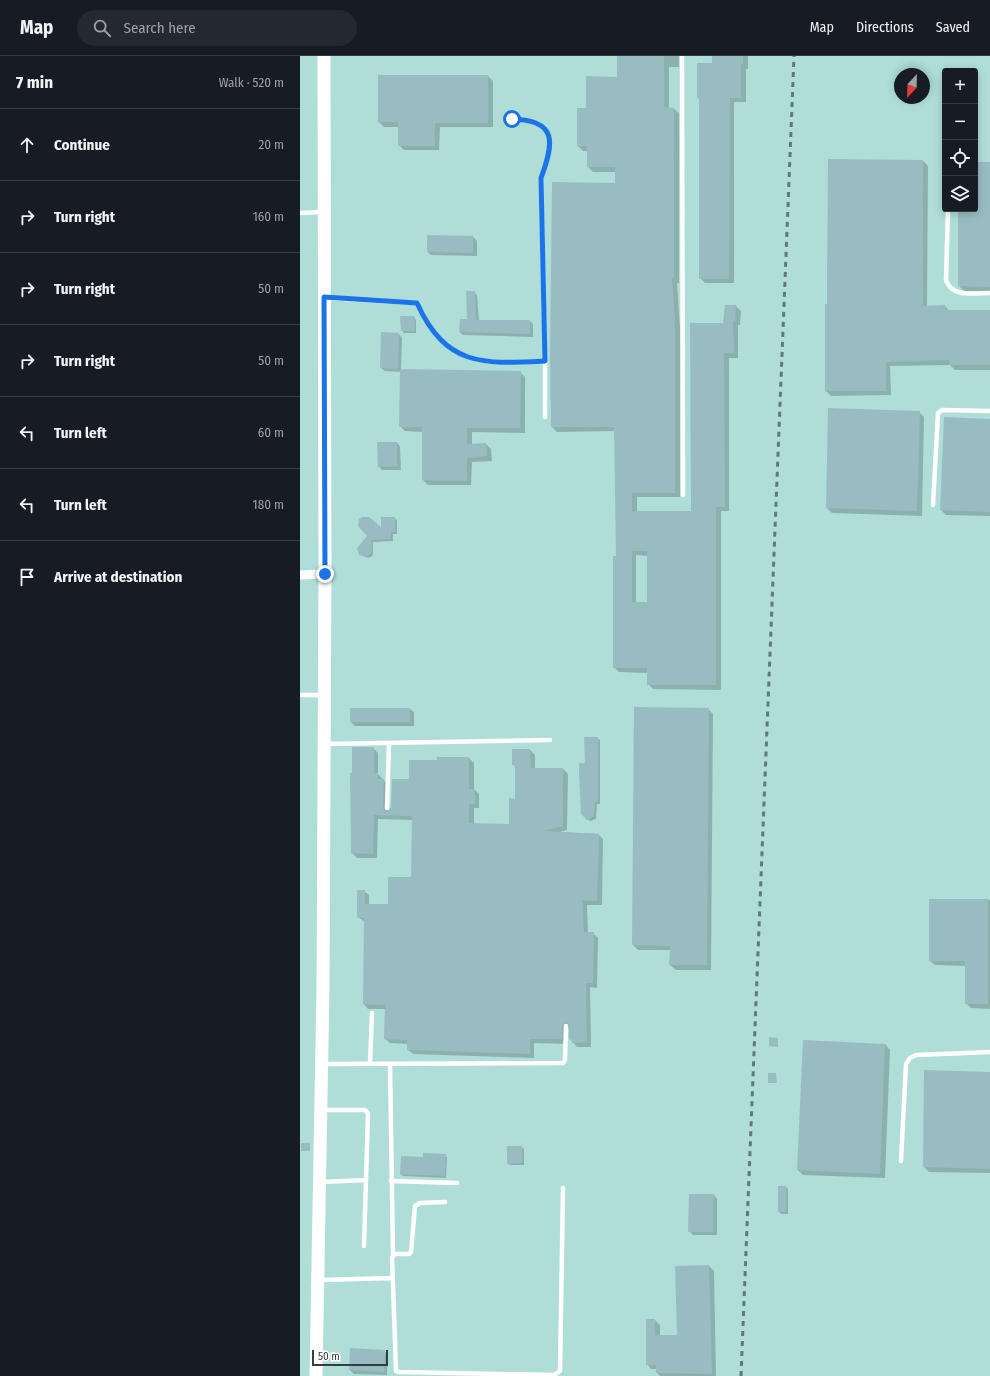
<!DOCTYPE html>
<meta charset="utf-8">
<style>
:root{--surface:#171b24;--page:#242831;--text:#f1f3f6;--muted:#9ea1a6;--line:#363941}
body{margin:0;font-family:"Fira Sans Condensed",sans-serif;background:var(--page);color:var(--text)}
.controls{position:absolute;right:12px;top:12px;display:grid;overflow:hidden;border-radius:4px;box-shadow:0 2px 10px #0003}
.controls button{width:36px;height:36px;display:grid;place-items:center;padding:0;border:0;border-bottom:1px solid var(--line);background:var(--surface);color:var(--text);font:20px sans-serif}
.compass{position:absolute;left:594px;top:12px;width:36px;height:36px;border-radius:50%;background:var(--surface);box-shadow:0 2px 10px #0003;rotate:202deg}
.scale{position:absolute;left:12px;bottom:10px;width:76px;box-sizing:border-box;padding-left:4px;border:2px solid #31403e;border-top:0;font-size:11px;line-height:14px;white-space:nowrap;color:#31403e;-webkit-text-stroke:3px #fff;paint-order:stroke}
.stop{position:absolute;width:12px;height:12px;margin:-9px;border:3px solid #1a73e8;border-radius:50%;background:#fff}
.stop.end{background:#1a73e8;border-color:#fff;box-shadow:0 1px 4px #0008}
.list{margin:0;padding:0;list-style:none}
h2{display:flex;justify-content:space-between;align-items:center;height:52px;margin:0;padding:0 16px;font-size:17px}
h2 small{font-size:13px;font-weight:400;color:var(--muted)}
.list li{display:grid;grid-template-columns:26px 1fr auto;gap:12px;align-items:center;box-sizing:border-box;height:72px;padding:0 16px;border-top:1px solid var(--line)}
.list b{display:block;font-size:15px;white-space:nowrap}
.list em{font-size:13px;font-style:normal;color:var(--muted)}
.icon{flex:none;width:22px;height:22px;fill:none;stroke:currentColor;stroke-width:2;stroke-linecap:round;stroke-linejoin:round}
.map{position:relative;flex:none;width:690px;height:1320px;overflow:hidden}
header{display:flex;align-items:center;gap:24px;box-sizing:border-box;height:56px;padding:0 20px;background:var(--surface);border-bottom:1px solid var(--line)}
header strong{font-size:19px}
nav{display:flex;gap:22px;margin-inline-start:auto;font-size:14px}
.search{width:280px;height:36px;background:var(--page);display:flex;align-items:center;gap:10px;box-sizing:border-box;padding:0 14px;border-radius:22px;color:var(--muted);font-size:15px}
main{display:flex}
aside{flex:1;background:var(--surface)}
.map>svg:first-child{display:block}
</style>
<header>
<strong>Map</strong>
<div class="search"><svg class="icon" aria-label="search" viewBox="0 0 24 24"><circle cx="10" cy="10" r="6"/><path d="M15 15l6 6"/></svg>Search here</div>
<nav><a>Map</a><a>Directions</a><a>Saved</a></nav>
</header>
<main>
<aside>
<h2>7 min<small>Walk · 520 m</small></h2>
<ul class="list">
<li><svg class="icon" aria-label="ahead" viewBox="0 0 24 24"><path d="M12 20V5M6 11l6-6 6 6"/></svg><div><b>Continue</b></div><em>20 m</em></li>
<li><svg class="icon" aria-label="right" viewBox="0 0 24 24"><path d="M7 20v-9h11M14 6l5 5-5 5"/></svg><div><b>Turn right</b></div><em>160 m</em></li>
<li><svg class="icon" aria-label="right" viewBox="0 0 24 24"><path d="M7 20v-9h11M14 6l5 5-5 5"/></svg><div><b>Turn right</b></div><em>50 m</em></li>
<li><svg class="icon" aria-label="right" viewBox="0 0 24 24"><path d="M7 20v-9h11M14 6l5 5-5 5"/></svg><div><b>Turn right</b></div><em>50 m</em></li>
<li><svg class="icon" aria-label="left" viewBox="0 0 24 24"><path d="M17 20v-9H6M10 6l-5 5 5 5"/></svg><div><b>Turn left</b></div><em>60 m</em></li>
<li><svg class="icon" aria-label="left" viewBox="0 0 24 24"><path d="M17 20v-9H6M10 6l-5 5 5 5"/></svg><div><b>Turn left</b></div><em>180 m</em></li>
<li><svg class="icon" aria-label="arrive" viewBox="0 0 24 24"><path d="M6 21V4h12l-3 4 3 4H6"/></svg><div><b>Arrive at destination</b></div></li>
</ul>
</aside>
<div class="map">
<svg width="690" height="1320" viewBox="0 0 690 1320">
<rect width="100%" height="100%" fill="#c3e8e3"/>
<path fill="#afded8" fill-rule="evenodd" d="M0,0h690v1320h-690zM645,15h30v138h-30zM600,18h24v24h-24z"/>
<path fill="#0003" fill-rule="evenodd" d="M318,0h61v11h-10v41l5,1 5,4v170h-2l3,44v170h-43v15h55l32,-188 1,-18h11l5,5 -1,14h-2v33h-9v153h-8v179l-68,-1 -5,-5v-11l-29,-1 -5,-5 3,-110 -2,-126 -58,1 -5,-5 -1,-71 65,-172v-12h-23l-5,-5v-16h-5l-5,-5 9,-37 31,-31zM336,499l12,1v47h-12z
M413,0h35v13h-2v33h-12v181h-29l-5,-5v-178l-2,-2 15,-34z
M79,20h109l5,5v46h-53l-1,23h-35l-5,-5v-18h-15l-5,-5z
M529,104l94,1 5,5 -1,141 18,-1 5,6h40v58h-35l-5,-5 -60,1 1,29 -60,1 -5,-5z
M675,107h15v128h-26l-5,-5v-77h16z
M173,181l4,4v15l-46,-1 -3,-3z
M174,236l3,3 2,26h51l3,3v13l-70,-2 -3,-3v-12h8z
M114,261l2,3v13h-12l-2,-3z
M99,278l3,4 -1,32 119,2 5,5v56l-53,-1v12h14l5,5 1,12 -20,1 -1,23h-43l-5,-5v-48l-18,-1 -5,-5 1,-54 -16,-1 -4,-3z
M529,353l90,3 5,5 -2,99 -90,-3 -5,-5z
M690,364v96l-44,-1 -5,-5z
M97,387l3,3 1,24h-19l-3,-4z
M94,462l3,2v14h-4v7l-20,1v13l-4,3 -6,-2 -3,-2 9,-18 -10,-10 23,3z
M110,653l4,3v14h-59l-4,-4z
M408,653l5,5 -2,256h-35l-6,-5 1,-15h-33l-5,-5z
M297,682l3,2v64h-3l-1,15 -6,2 -8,-8 4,-49z
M73,692l5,5v21l10,11v27l22,-32 28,-19v-3h31l5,5v26l5,5v14h-5v16l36,1 6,-25v-32l-3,-4v-14h17l5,5v14h28l5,5 -1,56 -7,2 38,2 5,5 -1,66h-15l1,28h5l5,5 -1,50 -7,-1 1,60h-14l-7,-8v-12l-3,3 -1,14 -32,-1v15l-121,-4 -5,-4v-6l-18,-1 -5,-4 1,-30h-18l-4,-5 1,-82 -7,-5 6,-26 5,4v10h20l23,-27 1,-58 -35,-1 -1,39h-20l-5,-5 1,-79z
M630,844h60v109l-19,-1 -5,-5v-37l-31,-1 -5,-4z
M585,988l5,6 -5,128 -82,-3 -5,-5z
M690,1017v100l-61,-1 -5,-5z
M221,1091l3,2v16h-14l-2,-2z
M145,1099l2,2 -1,21 -43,-2 -2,-2 23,-16z
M486,1131l2,2v25h-7l-2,-2z
M414,1139l3,4v36h-24l-4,-4z
M409,1210l5,5 2,105h-56l-3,-3v-4h-6l-4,-5 8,-44 5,5v11h18z
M84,1295l4,4 -1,20 -33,-1 -4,-4z"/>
<path fill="#99bcc2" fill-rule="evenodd" d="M317,0h47v51l10,1v170h-2l3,44v171h-43v18h59l-1,-188h33l2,-18h11l-1,16h-2l1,32h-10l1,154h-9v178h-69v-17h-34v-112h3l-2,-129h-63l-1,-71 2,-174 63,1v-16h-28v-21h-10v-38h9v-32l31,1zM332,495h15v51h-15z
M412,0h31v8h-2v34h-11l-1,181h-30v-181h-2v-35h15z
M78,19h110v48h-53v23h-37v-24h-20z
M528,103l95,1v146l22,-1v5h45v55h-41v-5l-63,2v29h-61v-87h2z
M675,106h15v125l-32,-1v-77h17z
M127,179l46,1v17l-46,-1z
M166,235h9l1,29h54v14l-71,-2 1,-13h7z
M100,260h14l1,15h-14z
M81,276l18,1 -1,36 -18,-1z
M100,313l121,2 -1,57h-53v16l19,-1 1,13 -20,2v23l-45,-1v-53h-23z
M528,352l92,3 -3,100 -91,-3z
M644,361l46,2v93l-50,-2z
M77,386h20v24l-19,1z
M62,461h7l12,10v-10h14v15h-4v7l-19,1v13l-6,4 -7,-2 -2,-7 10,-12 -9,-10 1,-7z
M334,651l75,1 -2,257h-38l1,-19 -38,-1z
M50,652h60v14h-60z
M284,681h14v65h-3l-1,14 -7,4 -6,-6 -2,-41v-10h6z
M52,691h22v26h4v6h6l-1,29 3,4 5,-4 1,-29h17v-19h28v-3h32v32h6v15h-6v19l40,1v-26l6,1v-34h-3v-16h18l1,19h32v58l-20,5 56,3 -2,67 -15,-1 2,32h10l-1,51h-7l1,59 -15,1v-3l-3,-1v-14l-3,-3 -4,4v13h-32v15l-123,-4v-10l-23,-1 1,-34 -22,-1 1,-86h-7v-28h8v14h23v-27h23l1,-61 -38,-1 -1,39 -22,-1 -1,-80h2z
M629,843h59v105h-23v-43h-36z
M469,981l9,1v9l-9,-1z
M503,984l82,4 -5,130 -83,-4z
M624,1014l66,2v97l-67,-2z
M468,1017h8l1,10h-9z
M1,1087h9v8h-9z
M207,1090h15v17l-15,1z
M123,1097l23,1 -1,22 -45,-2 1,-18 22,1z
M478,1130h8v26h-8z
M389,1138h25l-1,38h-25z
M409,1209l3,109 -56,-1v-8h-10v-46h9v16h22l-2,-69z
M50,1292l35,2 -1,22 -35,-2z"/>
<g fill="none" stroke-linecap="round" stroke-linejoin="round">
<path stroke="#fff" stroke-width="4.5" d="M382,0l1,439
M648,153l-2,71c6,18 28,13 44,13
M0,157l22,-1
M26,242l91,5c29,64 66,61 128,58l-4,-183c13,-35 17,-58 -29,-59
M245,361v-56
M633,449l5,-92 4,-3 48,1
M0,639h23
M24,688l226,-4
M87,752l2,-65
M23,1008l240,-1 2,-3 1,-34
M70,1008l2,-51
M90,1008l3,191
M21,1054h44l3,3 -4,133
M601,1105l5,-97 4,-6 6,-3 74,-3
M91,1125l66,2
M22,1126l44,-2
M145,1146l-25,1 -5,3 -4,46 -2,2h-14l-3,3 4,114 3,1 155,3 6,-4 3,-183
M20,1224l72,-2"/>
<path stroke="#fff" stroke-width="9" d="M0,519l25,-1"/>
<path stroke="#fff" stroke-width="13" d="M16,1320l7,-390 2,-412 -1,-518"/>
<path stroke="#627875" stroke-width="3" stroke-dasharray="5 5" stroke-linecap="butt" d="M441,1320l53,-1320"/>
</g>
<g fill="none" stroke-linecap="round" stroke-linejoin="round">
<path stroke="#1a73e8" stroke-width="5" d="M25,518l-1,-277 93,6c29,64 66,61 128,58l-4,-183c13,-35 17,-58 -29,-59"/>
</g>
</svg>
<div class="controls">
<button>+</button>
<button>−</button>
<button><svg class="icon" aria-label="locate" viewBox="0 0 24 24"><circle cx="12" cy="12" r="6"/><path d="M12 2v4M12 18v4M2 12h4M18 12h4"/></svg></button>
<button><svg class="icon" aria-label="layers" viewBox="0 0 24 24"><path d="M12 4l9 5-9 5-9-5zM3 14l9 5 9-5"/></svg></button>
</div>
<svg class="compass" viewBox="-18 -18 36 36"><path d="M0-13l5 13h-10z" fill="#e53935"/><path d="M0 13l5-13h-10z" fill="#9ea1a6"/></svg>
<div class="scale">50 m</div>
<div class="stop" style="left:212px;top:63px"></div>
<div class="stop end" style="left:25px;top:518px"></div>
</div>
</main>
